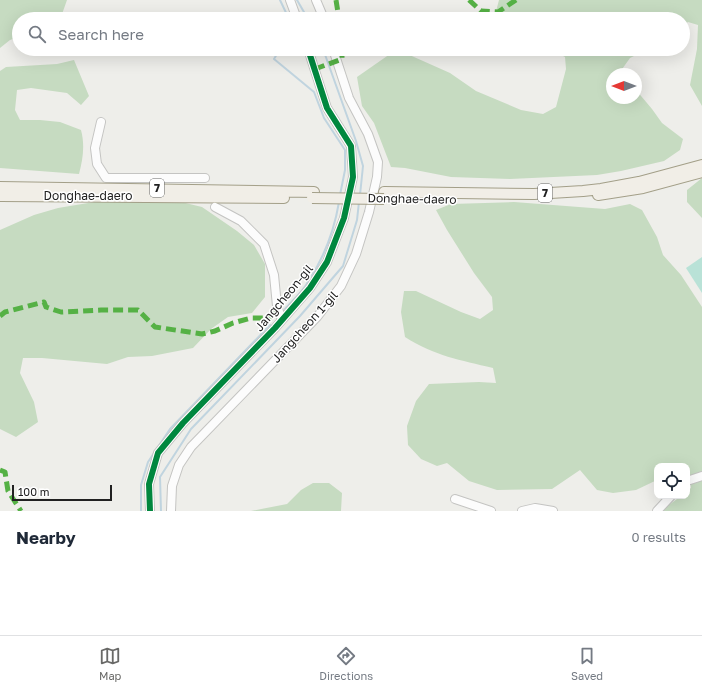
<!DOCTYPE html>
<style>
:root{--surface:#fff;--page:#f6f6f7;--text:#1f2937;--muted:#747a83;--line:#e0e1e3;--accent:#696967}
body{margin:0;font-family:"Golos Text",sans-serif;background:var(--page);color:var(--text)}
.controls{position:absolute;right:12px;bottom:12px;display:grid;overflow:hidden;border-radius:8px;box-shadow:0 4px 16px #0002}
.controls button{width:36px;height:36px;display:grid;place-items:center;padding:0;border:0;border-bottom:1px solid var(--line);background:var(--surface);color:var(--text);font:20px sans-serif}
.compass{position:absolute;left:606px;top:68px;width:36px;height:36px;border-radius:50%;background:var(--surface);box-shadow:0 4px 16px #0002;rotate:270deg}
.scale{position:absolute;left:12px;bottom:10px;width:100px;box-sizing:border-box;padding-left:4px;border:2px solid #212121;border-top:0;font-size:11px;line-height:14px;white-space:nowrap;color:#212121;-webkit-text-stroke:3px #fff;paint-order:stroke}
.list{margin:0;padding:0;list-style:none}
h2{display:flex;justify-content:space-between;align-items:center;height:52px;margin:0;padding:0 16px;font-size:17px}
h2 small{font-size:13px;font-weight:400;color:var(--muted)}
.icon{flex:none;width:22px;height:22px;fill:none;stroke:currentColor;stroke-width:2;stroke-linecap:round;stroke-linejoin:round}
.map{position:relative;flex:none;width:702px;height:511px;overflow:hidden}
.search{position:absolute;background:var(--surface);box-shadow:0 4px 16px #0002;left:12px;right:12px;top:12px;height:44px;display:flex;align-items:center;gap:10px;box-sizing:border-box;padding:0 14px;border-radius:22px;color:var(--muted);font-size:15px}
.sheet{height:124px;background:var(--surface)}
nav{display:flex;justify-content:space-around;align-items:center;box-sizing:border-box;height:56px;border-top:1px solid var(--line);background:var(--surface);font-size:11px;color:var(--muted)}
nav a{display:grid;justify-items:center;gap:2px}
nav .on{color:var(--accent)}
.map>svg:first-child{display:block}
</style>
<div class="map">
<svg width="702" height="511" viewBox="0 0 702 511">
<rect width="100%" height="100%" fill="#eeeeea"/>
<path fill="#c6dbc1" d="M0,0h67l-6,17 -3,2h-39v18l-9,3 -10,8z
M499,0h203v106l-12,-21 7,-36 1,-24 -10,-3 -5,4v-7h-189z
M550,49h98l-18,9 -10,14 1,2h-9v24h24v-8l16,19 10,14 21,16 -3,11 -16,11 -43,10 -24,4 -87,4 -59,-2 -46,-9 -14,-1 -17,-44 -12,-17 -5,-29 33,-23 15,-1 45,20 26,18 45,19 22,4 13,-7 10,-38 -1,-12z
M74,60l15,36 -8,9 -14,-12 -36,-5 -14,2 -2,20 5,10h20l20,2 21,8c4,15 2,29 -2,44l-79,-6v-97l6,-4 51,-3z
M702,178v40l-15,-16v-12z
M100,201h77l25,6 35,24 17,14 11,19v33l-13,16 -24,4 -17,12 -18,19 -41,8 -24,1 -21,7 -65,-6h-19l-3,15 14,29 4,20 -22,15 -16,-8v-199l34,-15 24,-7z
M514,202l91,7 25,-5 12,6 15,27 6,18 18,20 21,32v204h-41l20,-15h6v-5l4,-3 -2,-20 -2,-1v-1h-30v14l-21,10 -23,3 -16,-3 -17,-20 -28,19 -55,1 -28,-9 -22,-18 -10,3 -16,-7 -13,-14 -1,-19 9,-25 13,-17 50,-2 17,1 -3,-15c-33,-8 -58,-12 -88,-31l-4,-25 3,-21h12l45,21 19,7 13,-9 -1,-13 -18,-24 -27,-43 -11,-20 15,-6z
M313,483h16l13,10 -1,18h-90l36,-7 14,-14z"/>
<path fill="#b9e2d7" d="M702,257v36l-16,-25z"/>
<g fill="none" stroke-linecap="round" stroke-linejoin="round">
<path stroke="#c0d4df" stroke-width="2" d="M280,0l9,19
M297,0l11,19
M280,49l-6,10 40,33 10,26 21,32v20l-5,25
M323,49l33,92 7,25 -3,29
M285,309c7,-8 15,-15 21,-24 17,-25 28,-53 33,-83
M141,511v-26l7,-23 22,-33 100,-104
M161,511l-1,-34 31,-48 109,-113 43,-50 14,-46 2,-18"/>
<g stroke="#c4c4c2" stroke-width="10">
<path id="minor" d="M290,0l7,19
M316,0l8,19
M101,122l-6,26 2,16 9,14h99
M215,207l26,14 23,23 10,31 3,31 5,14
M687,481l15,-5
M455,499l36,12
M150,511l-1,-27 9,-31 25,-30 92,-95 35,-40 17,-26 17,-44 9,-41 -2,-31 -24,-38 -19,-59
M171,511l1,-25 7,-21 12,-18 126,-130 24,-31 15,-32 13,-42 8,-35 1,-15 -10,-28 -19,-36 -16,-49
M522,511l13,-3 18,3
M657,511l14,-15"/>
</g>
<g stroke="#a39f88" stroke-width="12">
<path id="major" d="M0,187l314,5
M384,192l150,2 49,-3 18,-2 38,-7 63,-17
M598,195l45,-7 59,-16
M0,196l284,2"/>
</g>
<use href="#minor" stroke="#fcfcfc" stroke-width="8"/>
<use href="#major" stroke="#f1eee7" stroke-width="10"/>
<g stroke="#a39f88" stroke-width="12" stroke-linecap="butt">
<path id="major-bridge" d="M312,198l72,1"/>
</g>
<use href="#major-bridge" stroke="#f1eee7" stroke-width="10"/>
<path stroke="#55b145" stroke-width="5" stroke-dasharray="10 5" stroke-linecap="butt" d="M336,0l3,19
M469,0l12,11 17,1 18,-12
M315,69l27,-10v-10
M0,316l5,-4 39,-10 2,5 15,5 40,-2h37l17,17 47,7 13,-3 18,-8 18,-5h18l10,-7
M0,470l5,2 3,19 13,20"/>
<g stroke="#fff" stroke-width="8">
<path id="cycleway" d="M150,511l-1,-27 9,-31 25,-30 92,-95 35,-40 17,-26 17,-44 9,-41 -2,-31 -24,-38 -19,-59"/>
</g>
<use href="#cycleway" stroke="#00873e" stroke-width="6"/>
</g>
<g text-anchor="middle" stroke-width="3" stroke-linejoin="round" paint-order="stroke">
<g fill="#fff" stroke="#646464" stroke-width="1">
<rect x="150" y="179" width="14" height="18" rx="3"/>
<rect x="538" y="184" width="14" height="18" rx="3"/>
</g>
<g font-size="11" font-weight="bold" fill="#212121">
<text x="157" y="192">7</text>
<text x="545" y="197">7</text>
</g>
<g font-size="12" fill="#212121" stroke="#fff">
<text x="88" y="200">Donghae-daero</text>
<text transform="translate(412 199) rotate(1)" y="4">Donghae-daero</text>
<text transform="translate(284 298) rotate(-50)" y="4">Jangcheon-gil</text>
<text transform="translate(305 327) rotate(-48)" y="4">Jangcheon 1-gil</text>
</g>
</g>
</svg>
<div class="controls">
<button><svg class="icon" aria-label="locate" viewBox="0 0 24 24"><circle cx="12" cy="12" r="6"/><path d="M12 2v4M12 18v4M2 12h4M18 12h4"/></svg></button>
</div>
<svg class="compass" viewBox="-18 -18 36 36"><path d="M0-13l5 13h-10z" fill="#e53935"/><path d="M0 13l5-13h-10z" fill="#747a83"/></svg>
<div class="scale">100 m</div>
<div class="search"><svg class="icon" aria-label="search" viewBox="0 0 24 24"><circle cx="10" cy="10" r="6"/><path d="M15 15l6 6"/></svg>Search here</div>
</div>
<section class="sheet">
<h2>Nearby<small>0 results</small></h2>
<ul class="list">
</ul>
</section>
<nav>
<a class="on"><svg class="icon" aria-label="map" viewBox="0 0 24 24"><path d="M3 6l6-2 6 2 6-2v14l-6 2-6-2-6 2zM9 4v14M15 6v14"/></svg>Map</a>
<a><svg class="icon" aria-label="directions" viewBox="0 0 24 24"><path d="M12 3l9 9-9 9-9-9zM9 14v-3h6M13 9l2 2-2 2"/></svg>Directions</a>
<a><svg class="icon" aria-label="saved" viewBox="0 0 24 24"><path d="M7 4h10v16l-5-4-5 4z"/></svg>Saved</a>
</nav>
